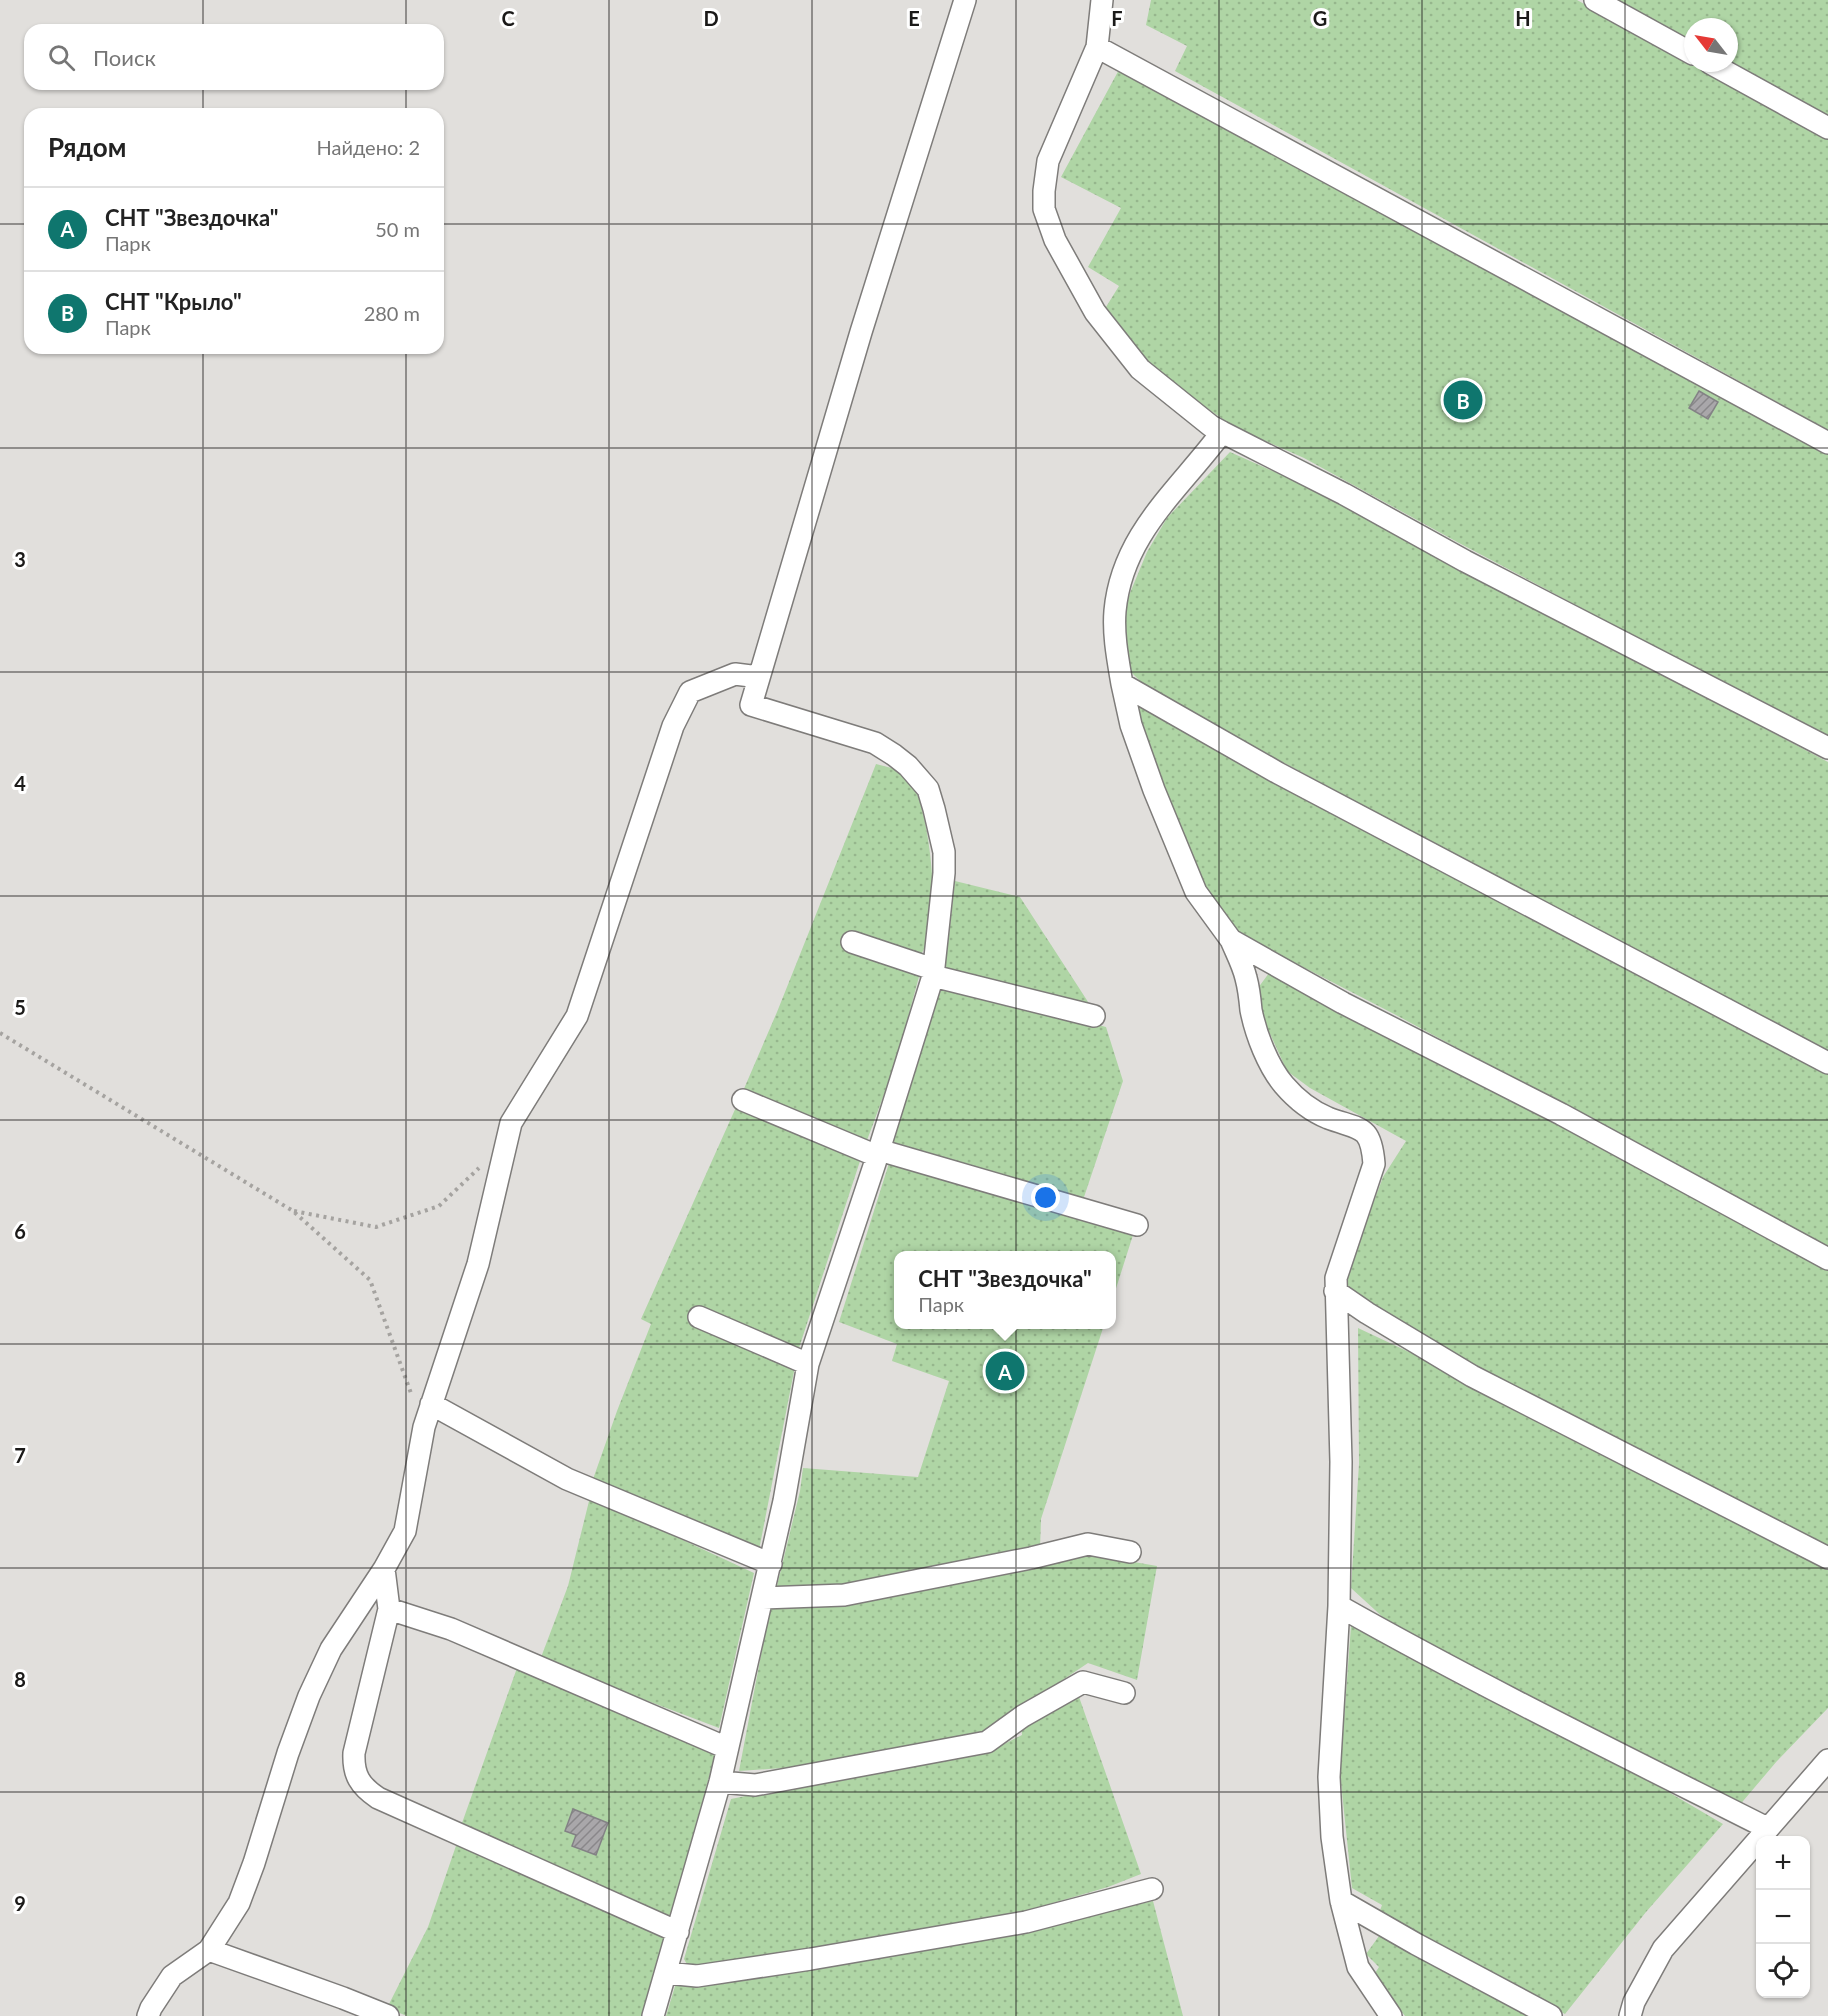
<!DOCTYPE html>
<html lang="ru">
<meta charset="utf-8">
<style>
:root{--surface:#fff;--page:#f6f6f6;--text:#222;--muted:#767676;--line:#e0e0e0;--accent:#0f766e}
body{margin:0;font-family:Lato,sans-serif;background:var(--page);color:var(--text)}
.controls{position:absolute;right:18px;bottom:18px;display:grid;overflow:hidden;border-radius:12px;box-shadow:0 2px 4px #0004}
.controls button{width:54px;height:54px;display:grid;place-items:center;padding:0;border:0;border-bottom:2px solid var(--line);background:var(--surface);color:var(--text);font:30px sans-serif}
.compass{position:absolute;left:1684px;top:18px;width:54px;height:54px;border-radius:50%;background:var(--surface);box-shadow:0 2px 4px #0004;rotate:301deg}
.you{position:absolute;left:1046px;top:1198px;width:21px;height:21px;margin:-15px;border:4px solid #fff;border-radius:50%;background:#1a73e8;box-shadow:0 0 0 9px #1a73e833}
.badge{display:grid;place-items:center;width:39px;height:39px;border-radius:50%;background:var(--accent);color:#fff;font-size:20px;font-weight:700}
.pin{position:absolute;translate:-50% -50%;border:3px solid #fff;box-shadow:0 2px 6px #0006}
.popup{position:absolute;left:894px;top:1251px;width:222px;height:78px;box-sizing:border-box;display:grid;place-content:center;border-radius:12px;background:var(--surface);filter:drop-shadow(0 2px 4px #0005);font-size:20px;white-space:nowrap;color:var(--muted)}
.popup b{font-size:22px;color:var(--text)}
.popup::after{content:'';position:absolute;left:50%;top:100%;margin-left:-12px;border:12px solid transparent;border-top-color:var(--surface)}
.list{margin:0;padding:0;list-style:none}
h2{display:flex;justify-content:space-between;align-items:center;height:78px;margin:0;padding:0 24px;font-size:26px}
h2 small{font-size:20px;font-weight:400;color:var(--muted)}
.list li{display:grid;grid-template-columns:39px 1fr auto;gap:18px;align-items:center;box-sizing:border-box;height:84px;padding:0 24px;border-top:2px solid var(--line)}
.list b{display:block;font-size:22px;white-space:nowrap}
.list p{margin:0;font-size:20px;white-space:nowrap;color:var(--muted)}
.list em{font-size:20px;font-style:normal;color:var(--muted)}
.icon{flex:none;width:33px;height:33px;fill:none;stroke:currentColor;stroke-width:2;stroke-linecap:round;stroke-linejoin:round}
.map{position:relative;flex:none;width:1828px;height:2016px;overflow:hidden}
.search{position:absolute;background:var(--surface);box-shadow:0 2px 4px #0004;left:24px;top:24px;width:420px;height:66px;display:flex;align-items:center;gap:15px;box-sizing:border-box;padding:0 21px;border-radius:18px;color:var(--muted);font-size:22px}
.panel{position:absolute;background:var(--surface);box-shadow:0 2px 4px #0004;left:24px;top:108px;width:420px;height:246px;border-radius:18px}
.map>svg:first-child{display:block}
</style>
<div class="map">
<svg width="1828" height="2016" viewBox="0 0 1828 2016">
<defs>
<pattern id="grass-dots" width="8" height="8" patternUnits="userSpaceOnUse" patternTransform="scale(1.5)"><rect width="8" height="8" fill="#afd5a5"/><path d="M2 2h.1M6 6h.1" fill="none" stroke="#96b68d" stroke-width="1.8" stroke-linecap="round"/></pattern>
<pattern id="building-hatch" width="6" height="6" patternUnits="userSpaceOnUse" patternTransform="scale(1.5)"><rect width="6" height="6" fill="#a9a7aa"/><path d="M-1 1l2-2M0 6l6-6M5 7l2-2" fill="none" stroke="#89878a"/></pattern>
</defs>
<rect width="100%" height="100%" fill="#e1dfdc"/>
<path fill="url(#grass-dots)" d="M1151,0h426l251,138v292l-653,-359 12,-25 -41,-21z
M1611,0h217v117l-99,-54v-36h-36v17z
M1121,66l424,231 283,157v285l-369,-196 -155,-85 -70,-31 -77,-54 -51,-66 13,-21 -31,-19 33,-59 -60,-31z
M1230,452l63,28 76,39 459,243v290l-271,-142 -408,-220 -22,-22 -3,-52 6,-23 17,-41 20,-34z
M1140,707l688,364v177l-432,-233 -157,-81 -29,-34 -74,-180z
M876,764l31,8c5,11 11,23 14,34 10,34 22,126 -3,152l2,15 -24,89 -30,81 -123,-52 34,-79z
M955,881l65,16 72,111 -147,-37z
M1269,973l86,42 473,252v282l-330,-171 -145,-81 -6,-13 2,-16 34,-91 23,-36 -96,-53 -23,-17 -21,-46 -8,-37z
M940,985l166,42 17,54 -41,122 -190,-59z
M737,1105l124,53 -63,193 -39,199 -167,-68 25,-71 34,-87 -10,-5z
M890,1160l243,75 -21,66v-45h-214v68l206,1 -63,194 -1,30 -182,32 -1,4 -21,3 -59,-2 23,-95 3,-23 115,9 31,-96 -57,-20 5,-17 -58,-22z
M1358,1328l87,41 383,201v138l-51,53 -39,46 -351,-186 -36,-33 8,-124z
M590,1497l164,76 -35,155 -179,-68 28,-74z
M1088,1554l69,12 -20,114 -49,-17 -109,73 -182,31 -58,4 31,-163z
M1351,1626l285,147 87,51 -77,88 -81,102 -187,-98 4,-11 -30,-17 -12,-115z
M517,1668l199,83 -45,167 -209,-95z
M1078,1694l63,180 -33,13 -96,28 -323,53 -5,-9 47,-160 149,-30 112,-19 30,-15 -1,-11z
M458,1840l209,94 -25,82h-235l-20,-8 41,-81z
M1153,1901l30,115h-517l10,-33 72,-3 280,-51z
M1379,1936l157,80h-131l-32,-40 6,-9 -13,-13z"/>
<path fill="url(#building-hatch)" stroke="#838285" stroke-width="1.5" d="M1699,391l19,11 -10,17 -19,-11z
M573,1809l35,14 -12,32 -24,-9 4,-11 -11,-4z"/>
<g fill="none" stroke-linecap="round" stroke-linejoin="round">
<g stroke="#7e7c7a" stroke-width="24">
<path id="minor" d="M1102,0l-5,47 -49,114 -4,30v18l11,31 40,72 45,57 71,57 11,6 122,62 121,67 363,187
M1595,0l98,54
M1097,47l731,396
M1710,63l118,65
M1222,432c-43,58 -100,102 -107,179 -2,24 3,49 7,73l156,89 550,290
M1122,684l9,41 23,65 42,102 35,48 112,63 218,111 267,145
M1231,940c5,12 12,25 15,38 3,11 4,21 5,32 5,25 17,56 33,75 12,14 27,26 44,33 32,12 43,6 46,46l-38,114 5,184 -2,144c140,79 285,150 428,222
M852,942l81,27
M933,976l161,40
M743,1100l134,56
M879,1150l258,75
M1335,1291l32,22 105,63 356,182
M699,1317l109,47
M431,1404l136,75 204,85
M384,1569l5,40 62,20 276,119
M763,1598l81,-3 187,-37 57,-14 42,8
M1339,1606l-10,171 3,60 9,64 75,43 135,72
M389,1609l-35,144c-1,22 6,33 24,45l300,134
M720,1782l35,3 232,-43 36,-26 60,-34 41,11
M1341,1901l17,66 33,49
M209,1950l134,48 45,18
M666,1973l31,3 114,-17 215,-37 126,-33
M148,2016l3,-8 21,-32 37,-26 30,-47 15,-40 34,-110 21,-57 22,-47 53,-80 21,-38 19,-104 54,-163 33,-141 66,-107 96,-290 17,-34 45,-18 24,3
M653,2016l67,-234 64,-281 24,-137 67,-201 58,-187 11,-103v-21l-10,-43 -6,-20 -20,-23 -14,-11 -19,-12 -124,-38 110,-373 104,-332
M1630,2016l4,-14 29,-53 165,-189"/>
</g>
<path stroke="#a5a3a0" stroke-width="4" stroke-dasharray="3 4.5" stroke-linecap="butt" d="M0,1033l293,178 77,69 42,116
M294,1211l82,16 63,-21 40,-38"/>
<use href="#minor" stroke="#fff" stroke-width="21"/>
</g>
<path fill="none" stroke="#1b1a19" stroke-width="1.5" stroke-opacity="0.55" d="M203,0v30M406,0v30M609,0v2016M812,0v2016M1016,0v2016M1219,0v2016M1422,0v2016M1625,0v2016M203,84v30M406,84v30M0,224h30M438,224h1390M203,348v1668M406,348v1668M0,448h1828M0,672h1828M0,896h1828M0,1120h1828M0,1344h1828M0,1568h1828M0,1792h1828"/>
<g font-size="20" text-anchor="middle" font-weight="bold" fill="#1b1a19" stroke="#fff" stroke-width="6" stroke-linejoin="round" paint-order="stroke">
<text x="508" y="26">C</text>
<text x="711" y="26">D</text>
<text x="914" y="26">E</text>
<text x="1117" y="26">F</text>
<text x="1320" y="26">G</text>
<text x="1523" y="26">H</text>
<text x="20" y="567">3</text>
<text x="20" y="791">4</text>
<text x="20" y="1015">5</text>
<text x="20" y="1239">6</text>
<text x="20" y="1463">7</text>
<text x="20" y="1687">8</text>
<text x="20" y="1911">9</text>
</g>
</svg>
<div class="controls">
<button>+</button>
<button>−</button>
<button><svg class="icon" aria-label="locate" viewBox="0 0 24 24"><circle cx="12" cy="12" r="6"/><path d="M12 2v4M12 18v4M2 12h4M18 12h4"/></svg></button>
</div>
<svg class="compass" viewBox="-18 -18 36 36"><path d="M0-13l5 13h-10z" fill="#e53935"/><path d="M0 13l5-13h-10z" fill="#767676"/></svg>
<div class="you"></div>
<div class="pin badge" style="left:1005px;top:1371px">A</div>
<div class="popup"><b>СНТ &quot;Звездочка&quot;</b>Парк</div>
<div class="pin badge" style="left:1463px;top:400px">B</div>
<div class="search"><svg class="icon" aria-label="search" viewBox="0 0 24 24"><circle cx="10" cy="10" r="6"/><path d="M15 15l6 6"/></svg>Поиск</div>
<section class="panel">
<h2>Рядом<small>Найдено: 2</small></h2>
<ul class="list">
<li><span class="badge">A</span><div><b>СНТ &quot;Звездочка&quot;</b><p>Парк</p></div><em>50 m</em></li>
<li><span class="badge">B</span><div><b>СНТ &quot;Крыло&quot;</b><p>Парк</p></div><em>280 m</em></li>
</ul>
</section>
</div>
